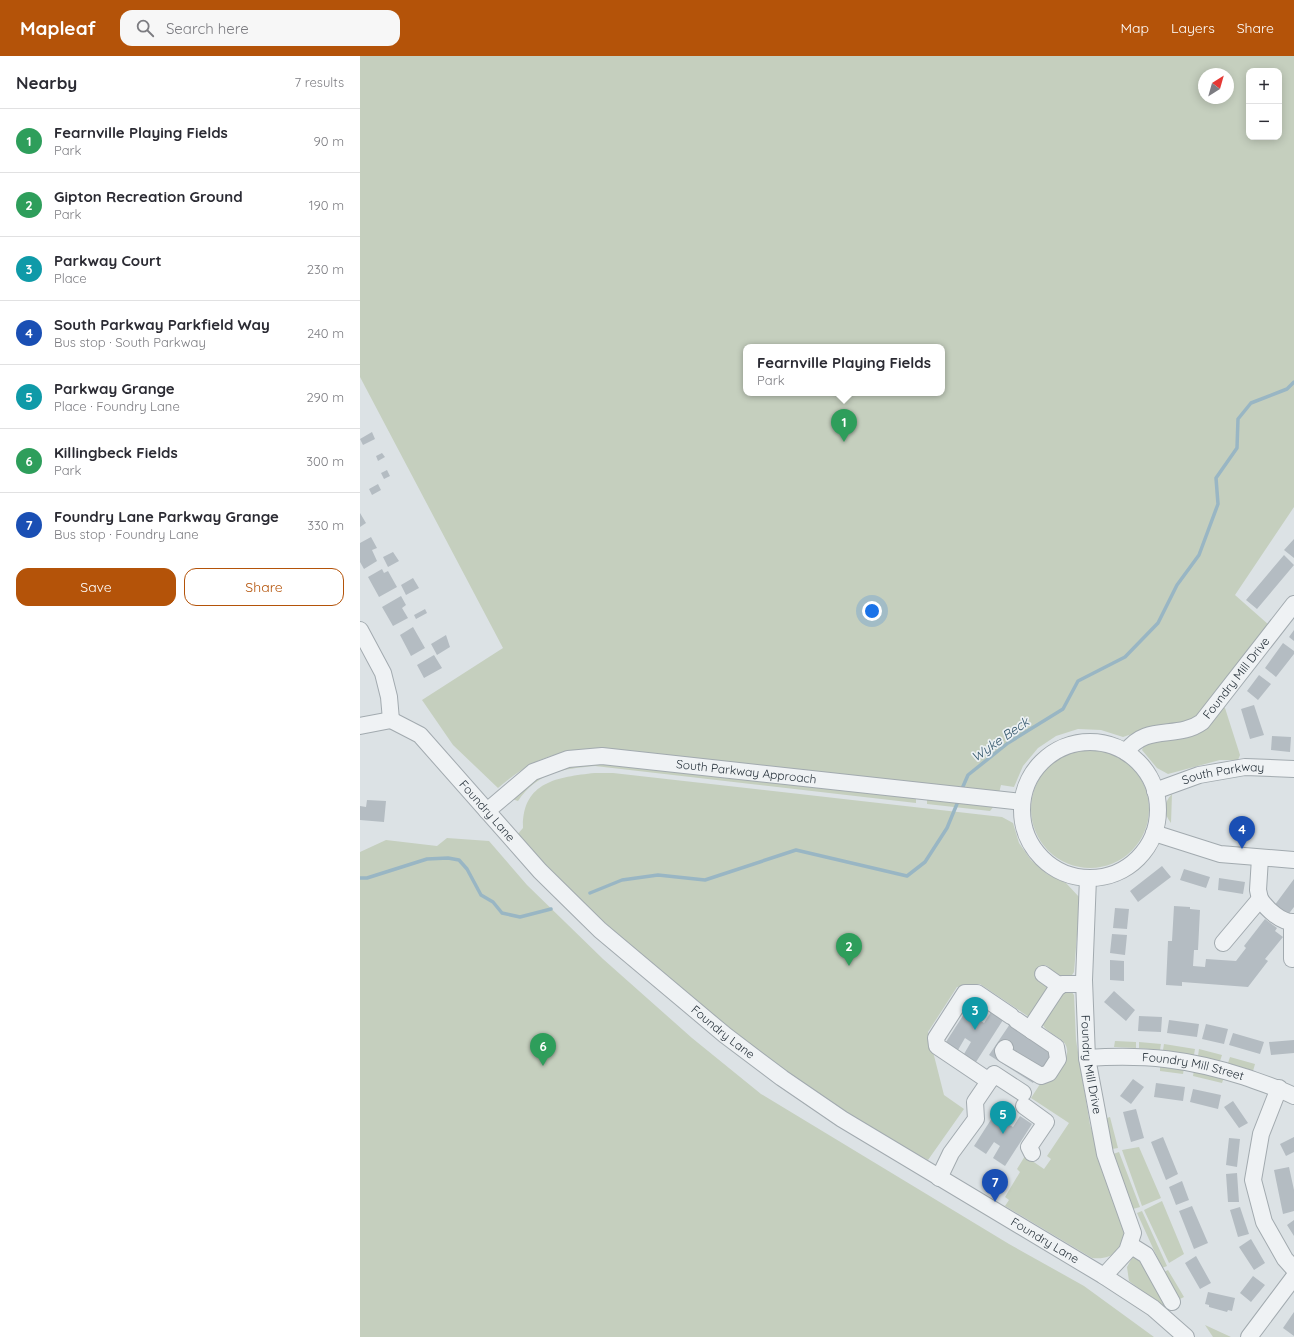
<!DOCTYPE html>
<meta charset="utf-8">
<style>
:root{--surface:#fff;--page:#f7f7f7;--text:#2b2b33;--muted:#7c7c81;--line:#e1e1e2;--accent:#b45309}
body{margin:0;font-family:Quicksand,sans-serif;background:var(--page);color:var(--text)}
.controls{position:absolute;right:12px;top:12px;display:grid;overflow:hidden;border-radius:8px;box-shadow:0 2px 10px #0003}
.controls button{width:36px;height:36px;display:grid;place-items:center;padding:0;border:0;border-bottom:1px solid var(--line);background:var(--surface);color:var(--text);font:20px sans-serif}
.compass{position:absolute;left:838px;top:12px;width:36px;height:36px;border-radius:50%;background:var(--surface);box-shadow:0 2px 10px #0003;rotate:37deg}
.you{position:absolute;left:512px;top:555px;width:14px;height:14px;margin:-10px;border:3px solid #fff;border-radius:50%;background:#1a73e8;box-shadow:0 0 0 6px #1a73e833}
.badge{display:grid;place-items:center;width:26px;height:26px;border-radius:50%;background:var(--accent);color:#fff;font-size:13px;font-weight:700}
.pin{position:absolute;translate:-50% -33px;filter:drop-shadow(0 1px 2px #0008)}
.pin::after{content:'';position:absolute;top:21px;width:14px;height:12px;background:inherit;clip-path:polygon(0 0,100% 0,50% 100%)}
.popup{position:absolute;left:383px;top:288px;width:202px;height:52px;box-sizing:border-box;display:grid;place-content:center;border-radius:8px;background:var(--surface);filter:drop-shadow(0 1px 3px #0005);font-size:13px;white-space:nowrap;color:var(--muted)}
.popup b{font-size:15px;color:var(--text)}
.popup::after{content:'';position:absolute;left:50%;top:100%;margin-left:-8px;border:8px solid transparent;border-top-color:var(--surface)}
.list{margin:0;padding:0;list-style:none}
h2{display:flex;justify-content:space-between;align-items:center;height:52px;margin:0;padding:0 16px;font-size:17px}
h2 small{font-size:13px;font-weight:400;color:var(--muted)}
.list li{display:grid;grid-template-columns:26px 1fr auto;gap:12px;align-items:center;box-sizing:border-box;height:64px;padding:0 16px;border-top:1px solid var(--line)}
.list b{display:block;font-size:15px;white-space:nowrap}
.list p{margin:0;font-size:13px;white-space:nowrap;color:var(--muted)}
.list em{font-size:13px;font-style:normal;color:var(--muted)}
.actions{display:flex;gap:8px;padding:12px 16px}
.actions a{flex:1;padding:9px 0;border:1px solid var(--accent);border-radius:12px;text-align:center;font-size:14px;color:var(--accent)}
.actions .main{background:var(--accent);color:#fff}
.icon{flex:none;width:22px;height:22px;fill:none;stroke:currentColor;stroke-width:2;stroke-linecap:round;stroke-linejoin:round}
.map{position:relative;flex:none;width:934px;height:1281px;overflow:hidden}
header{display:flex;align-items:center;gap:24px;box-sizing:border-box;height:56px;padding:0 20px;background:var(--accent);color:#fff}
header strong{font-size:19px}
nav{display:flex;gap:22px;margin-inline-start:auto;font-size:14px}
.search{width:280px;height:36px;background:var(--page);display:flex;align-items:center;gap:10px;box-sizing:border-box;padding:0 14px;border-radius:12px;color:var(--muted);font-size:15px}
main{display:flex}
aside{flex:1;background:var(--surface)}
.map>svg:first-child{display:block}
</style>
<header>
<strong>Mapleaf</strong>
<div class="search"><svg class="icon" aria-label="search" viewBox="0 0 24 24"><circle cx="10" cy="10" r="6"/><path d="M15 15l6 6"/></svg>Search here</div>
<nav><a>Map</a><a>Layers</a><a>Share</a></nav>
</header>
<main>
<aside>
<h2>Nearby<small>7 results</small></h2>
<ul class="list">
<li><span class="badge" style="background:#2e9e5b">1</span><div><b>Fearnville Playing Fields</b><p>Park</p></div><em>90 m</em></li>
<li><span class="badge" style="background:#2e9e5b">2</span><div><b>Gipton Recreation Ground</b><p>Park</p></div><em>190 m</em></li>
<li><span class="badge" style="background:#0f9aa8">3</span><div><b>Parkway Court</b><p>Place</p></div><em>230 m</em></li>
<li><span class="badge" style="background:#1a4fb4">4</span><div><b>South Parkway Parkfield Way</b><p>Bus stop · South Parkway</p></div><em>240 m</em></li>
<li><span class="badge" style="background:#0f9aa8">5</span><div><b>Parkway Grange</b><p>Place · Foundry Lane</p></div><em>290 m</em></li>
<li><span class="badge" style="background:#2e9e5b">6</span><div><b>Killingbeck Fields</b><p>Park</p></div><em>300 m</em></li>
<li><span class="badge" style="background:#1a4fb4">7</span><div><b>Foundry Lane Parkway Grange</b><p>Bus stop · Foundry Lane</p></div><em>330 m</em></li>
</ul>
<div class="actions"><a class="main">Save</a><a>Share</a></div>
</aside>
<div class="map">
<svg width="934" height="1281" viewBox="0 0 934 1281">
<rect width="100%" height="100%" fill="#dce2e5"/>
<path fill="#c5cfbe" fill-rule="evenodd" d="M0,0h934v451l-59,88 34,30 -77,97 -42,6 -27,9 -22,-7 -23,-1 -22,7 -18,12 -15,18 -9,21 -13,-2 -2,8c-102,-12 -204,-25 -306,-35 -38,-4 -89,-14 -126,-6 -28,5 -48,18 -69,36l-45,-43 -31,-45 81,-52 -143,-271zM889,15h30v66h-30zM844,18h24v24h-24zM386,291h196v46h-196z
M861,652h4l15,47 -2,5h-18l-52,14 -11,-6 -15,-18 2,-5z
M671 753a59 59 0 1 1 118 0a59 59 0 1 1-118 0Z
M235,706l321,35v6l-321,-37c-33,3 -57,6 -77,35l-6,-2 9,-12 38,-20z
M235,717h18l389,44 11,6 6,20 12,17 16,14 19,9 14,15 -6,74 -4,6 -8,1 -14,-9 1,-3 -4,-2 -7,11 14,11 -23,30 -49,-33 -23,3 -29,45 16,63 20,14 -36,51c-152,-81 -293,-202 -412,-324l7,-8c-1,-46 34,-51 72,-55z
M812,738l-1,29c-8,-10 -8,-20 1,-29z
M567,742l67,8 -4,5 -63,-7z
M87,782l42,3 38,44 76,74 89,79 69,56 248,150 75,42 70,51h-794v-485l26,-12 51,6z
M711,935l3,4 2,45 14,85 35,107c-6,19 -11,28 -33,26l-87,-52 4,-6 -4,-3 15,-25 -3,-3 8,-13 19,13 7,-10 -4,-3 22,-33 -38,-25 11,-17 24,-24c7,-20 -19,-20 -24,-34l19,-31z
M755,985l21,1v6l-22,-1z
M779,986l22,2 -1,6 -21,-2z
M804,988l31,5 -1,6 -31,-5z
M839,993l23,6 -2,6 -22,-5z
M870,1001l25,7 -2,7 -25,-8z
M800,1009l24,3 -1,6 -23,-3z
M834,1014l30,7 -2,6 -29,-7z
M750,1061l8,31 -6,1 -8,-30z
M779,1091l22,51 -19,8 -20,-56z
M759,1096l21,55 -7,2 -20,-55z
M802,1145l22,53 -15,9 -25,-53z
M782,1155l25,55 -5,2 -25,-55z
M773,1200l6,2 26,49h-2l-34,-26 -2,-14z
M808,1214l16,27 -4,2 -16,-27z
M845,1269l26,12h-18z"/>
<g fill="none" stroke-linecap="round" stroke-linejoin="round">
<path stroke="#99b6c4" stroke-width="3.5" d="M601,735l7,-16 40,-32 55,-34 15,-28 47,-24 33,-34 19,-38 22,-30 19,-51 -2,-26 21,-30 1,-29 13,-16 36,-14 7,-7
M0,822h7l60,-19 21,-1 11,2 8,9 14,26 12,7 9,11 18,4 31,-8
M230,837l32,-13 36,-5 47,5 91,-30 111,26 18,-14 22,-34 12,-29"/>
</g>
<path fill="#b4bcc2" d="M12,376l3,7 -12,6 -3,-6z
M22,397l3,4 -7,4 -2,-5z
M27,414l3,6 -6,3 -3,-6z
M18,428l3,6 -9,5 -3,-6z
M0,457l6,10 -6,4z
M11,481l6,11 -5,2 5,11 -13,8 -4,-7v-19z
M934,483v19l-10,-8z
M33,496l6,9 -11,6 -5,-10z
M924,499l10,10 -37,44 -11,-9z
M22,513l2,4 4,-2 9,16 -18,10 -11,-20z
M53,522l6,10 -13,7 -5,-10z
M41,540l5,9 -4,3 6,10 -15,8 -11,-19z
M65,553l2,4 -11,6 -2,-4z
M53,571l12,21 -14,8 -11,-21z
M934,574v11l-5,-4z
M86,579l4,12 -13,8 -6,-11z
M923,587l11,8v3l-18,23 -11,-9z
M74,599l8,13 -18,10 -7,-13z
M899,619l12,9 -13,16 -11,-9z
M894,649l10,30 -14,4 -9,-30z
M912,680l19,1 -1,15 -19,-2z
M7,744l19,1 -2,21 -24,-2v-14l6,1z
M802,810l9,11 -33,25 -8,-11z
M824,813l26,8 -4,11 -26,-8z
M859,822l26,4 -2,12 -25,-4z
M934,823v28l-7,9 -13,-10z
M814,850l16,1v2l10,1 -2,40h-4l-1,16 12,1 1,-8 30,2 10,-13 -2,-2 21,-27 12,9 -2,3 8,6 -18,22 3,2 -20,26 -66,-5v4l-16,-1 2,-44h4z
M755,852l14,1 -2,20 -14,-1z
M752,878l15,1 -2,20 -15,-2z
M750,904l14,1v20l-14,-1z
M754,935l21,19 -9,11 -22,-19z
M613,944l12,8 -7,11 6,4 7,-11 12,8 -27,42 -12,-8 7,-12 -6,-4 -7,12 -12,-8z
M779,960l23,1 -1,15 -23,-1z
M809,964l30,4 -2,13 -30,-4z
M650,968l43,29 -20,30 -44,-28z
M846,968l22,5 -4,15 -22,-5z
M873,977l31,9 -4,12 -31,-9z
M934,984v13l-23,2 -2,-13z
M773,1023l11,8 -13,17 -11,-8z
M796,1027l29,4 -2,14 -29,-4z
M833,1033l28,6 -3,14 -28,-7z
M873,1045l15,22 -9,5 -15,-21z
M641,1048l12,8 -7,11 7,4 7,-11 12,8 -27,42 -12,-8 7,-12 -6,-4 -8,12 -12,-8z
M776,1053l8,29 -13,4 -8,-30z
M803,1081l15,37 -12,6 -15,-38z
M934,1081v15l-8,4 -6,-12z
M869,1082l11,1 -3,28 -11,-2z
M929,1111l5,23v21l-11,3 -9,-44z
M877,1117l2,29h-11l-2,-28z
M822,1125l7,19 -13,5 -7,-18z
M832,1150l16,37 -14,6 -15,-38z
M880,1151l9,27 -11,3 -8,-27z
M934,1164v16l-7,-11z
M891,1183l14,24 -11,7 -15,-23z
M836,1200l15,27 -11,6 -15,-26z
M893,1220l12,9 -14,17 -11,-9z
M848,1236l27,6 -3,13 -4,-1 -1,2 -18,-5v-2l-4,-1z
M934,1256v24l-11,-8z"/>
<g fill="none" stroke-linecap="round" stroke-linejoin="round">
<g stroke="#a2aaaf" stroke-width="18">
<g id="minor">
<path d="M0,574l23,43 6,24 2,23"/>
<path id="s1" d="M31,664l29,15 120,136 60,59 125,105 57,43 60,41 262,157 49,32 33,29"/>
<path d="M0,670l31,-6"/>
<circle cx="730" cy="754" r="68"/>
<path id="s2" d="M766,696c20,-29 51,-12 76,-30l92,-118"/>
<path id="s3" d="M795,735l44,-16 46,-8 49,2"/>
<path id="s4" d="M127,755l46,-39 35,-13 34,-3 420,46"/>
<path d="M794,777l66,21 74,6"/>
<path d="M900,802l-2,32 2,9"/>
<path id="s5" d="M728,822l-4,102 3,78 18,96 28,79 -6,18 -23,25"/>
<path d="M932,866v37"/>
<path d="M863,887l37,-44c7,10 21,24 34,23"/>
<path d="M683,918l17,12"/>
<path d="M672,975v-5l25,-38 5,-4h22"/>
<path d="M645,992l-2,3 1,3 37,22 8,-3 9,-14 -2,-12 -40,-27"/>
<path id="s6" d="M727,1002c59,-4 102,1 158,19 17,6 33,11 49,19"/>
<path d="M629,1025l-52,-35 -1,-8 29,-45h12l34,23"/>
<path d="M919,1032l-18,46 -8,46 11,42 21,37 9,10"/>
<path d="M664,1050l22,16 -17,25 3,6"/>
<path d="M579,1122l12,-25 25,-34 -1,-17 19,-28 29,19"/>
<path d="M770,1189l16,10 26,47"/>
<path d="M889,1281l45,-60"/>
</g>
</g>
<use href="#minor" stroke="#eff2f4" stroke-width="16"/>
</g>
<g text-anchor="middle" stroke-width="3.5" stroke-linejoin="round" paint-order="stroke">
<g font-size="12" fill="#27323b" stroke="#ebf0f3">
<text dy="4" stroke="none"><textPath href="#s2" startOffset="140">Foundry Mill Drive</textPath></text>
<text dy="4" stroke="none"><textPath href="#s4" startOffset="277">South Parkway Approach</textPath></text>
<text dy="4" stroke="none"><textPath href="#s3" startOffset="71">South Parkway</textPath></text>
<text dy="4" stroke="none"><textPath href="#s1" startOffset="134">Foundry Lane</textPath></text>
<text dy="4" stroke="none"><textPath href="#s1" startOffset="458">Foundry Lane</textPath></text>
<text dy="4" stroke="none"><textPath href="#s5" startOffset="187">Foundry Mill Drive</textPath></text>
<text dy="4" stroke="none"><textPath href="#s6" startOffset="107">Foundry Mill Street</textPath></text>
<text dy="4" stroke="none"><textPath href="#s1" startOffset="842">Foundry Lane</textPath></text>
</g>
<g font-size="13" font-style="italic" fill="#34576c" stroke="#ebf0f3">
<text transform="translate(640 683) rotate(-35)" y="5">Wyke Beck</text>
</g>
</g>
</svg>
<div class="controls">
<button>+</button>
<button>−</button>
</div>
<svg class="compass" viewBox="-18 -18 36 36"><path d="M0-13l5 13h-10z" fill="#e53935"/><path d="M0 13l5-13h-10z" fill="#7c7c81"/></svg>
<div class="you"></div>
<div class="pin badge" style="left:484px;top:386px;background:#2e9e5b">1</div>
<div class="popup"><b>Fearnville Playing Fields</b>Park</div>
<div class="pin badge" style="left:489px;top:910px;background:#2e9e5b">2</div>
<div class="pin badge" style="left:615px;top:974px;background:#0f9aa8">3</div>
<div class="pin badge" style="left:882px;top:793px;background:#1a4fb4">4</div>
<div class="pin badge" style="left:643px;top:1078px;background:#0f9aa8">5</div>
<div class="pin badge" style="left:183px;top:1010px;background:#2e9e5b">6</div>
<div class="pin badge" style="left:635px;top:1146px;background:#1a4fb4">7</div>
</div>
</main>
